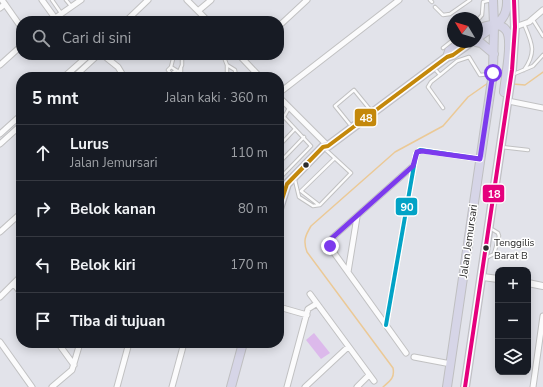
<!DOCTYPE html>
<html lang="id">
<meta charset="utf-8">
<style>
:root{--surface:#171b24;--page:#242831;--text:#f1f3f6;--muted:#9ea1a6;--line:#363941}
body{margin:0;font-family:"Nunito Sans",sans-serif;background:var(--page);color:var(--text)}
.controls{position:absolute;right:12px;bottom:12px;display:grid;overflow:hidden;border-radius:8px;box-shadow:0 2px 10px #0003}
.controls button{width:36px;height:36px;display:grid;place-items:center;padding:0;border:0;border-bottom:1px solid var(--line);background:var(--surface);color:var(--text);font:20px sans-serif}
.compass{position:absolute;left:447px;top:12px;width:36px;height:36px;border-radius:50%;background:var(--surface);box-shadow:0 2px 10px #0003;rotate:308deg}
.stop{position:absolute;width:12px;height:12px;margin:-9px;border:3px solid #7c3aed;border-radius:50%;background:#fff}
.stop.end{background:#7c3aed;border-color:#fff;box-shadow:0 1px 4px #0008}
.list{margin:0;padding:0;list-style:none}
h2{display:flex;justify-content:space-between;align-items:center;height:52px;margin:0;padding:0 16px;font-size:17px}
h2 small{font-size:13px;font-weight:400;color:var(--muted)}
.list li{display:grid;grid-template-columns:26px 1fr auto;gap:12px;align-items:center;box-sizing:border-box;height:56px;padding:0 16px;border-top:1px solid var(--line)}
.list b{display:block;font-size:15px;white-space:nowrap}
.list p{margin:0;font-size:13px;white-space:nowrap;color:var(--muted)}
.list em{font-size:13px;font-style:normal;color:var(--muted)}
.icon{flex:none;width:22px;height:22px;fill:none;stroke:currentColor;stroke-width:2;stroke-linecap:round;stroke-linejoin:round}
.map{position:relative;flex:none;width:543px;height:387px;overflow:hidden}
.search{position:absolute;background:var(--surface);box-shadow:0 2px 10px #0003;left:16px;top:16px;width:268px;height:44px;display:flex;align-items:center;gap:10px;box-sizing:border-box;padding:0 14px;border-radius:16px;color:var(--muted);font-size:15px}
.panel{position:absolute;background:var(--surface);box-shadow:0 2px 10px #0003;left:16px;top:72px;width:268px;height:276px;border-radius:16px}
.map>svg:first-child{display:block}
</style>
<div class="map">
<svg width="543" height="387" viewBox="0 0 543 387">
<rect width="100%" height="100%" fill="#e2e3ea"/>
<path fill="#dcb9eb" d="M314,333l16,20 -9,6 -15,-19z"/>
<g fill="none" stroke-linecap="round" stroke-linejoin="round">
<path stroke="#ebc996" stroke-width="1.5" d="M513,84l12,1 18,-13
M383,387c7,-6 12,-9 10,-19l-86,-116c-4,-11 -2,-16 4,-26l84,-74 48,-26 25,-29 20,-14"/>
<g stroke="#c1c1c2" stroke-width="4.5">
<path id="service" d="M52,0l9,13
M66,0l5,6
M430,0l2,2
M435,7l8,8 7,-1 20,-14
M533,20l10,16
M72,21l1,-1
M477,21l5,-6 1,-13 8,-2
M443,48l10,-8
M223,55l4,10v12
M227,65l8,5 1,7
M171,67l3,-12
M434,68l6,7 -9,7 -3,5 15,21
M524,70c13,-18 8,-27 0,-46
M175,71l-4,3 -3,-4 3,-3 8,5
M179,72l3,-7v-10
M514,74l19,-8 10,-11
M440,75l17,-14 12,-4 11,18 11,-1
M181,77v-9
M352,127l-17,-21 19,-16 18,22
M279,146l16,-17
M502,147l26,3
M279,163l25,-26
M279,179l32,-33 -27,-29 5,-9
M295,180l4,17 14,9 7,-1 31,-32 -25,-23
M319,205l-18,-14 34,-33
M486,258l8,-4 5,-18 -1,-3 -8,-5"/>
</g>
<g stroke="#c1c1c2" stroke-width="7">
<path id="minor" d="M2,0l19,27
M42,0l13,18
M187,0l21,21
M0,8l5,-4
M198,11l13,-11
M51,21l30,-21
M126,21l22,-21
M279,26l28,-26
M515,27l14,-5 14,-12
M103,55l15,12 6,10
M239,55l21,22
M0,65l21,-19
M64,77l25,-22
M74,77l24,-22
M279,93l120,-93
M279,97l49,49
M508,101l35,7
M0,134l21,-19
M0,144l21,-19
M0,232l21,-19
M348,272l9,-55
M14,284l7,9
M310,294l64,87
M0,297l21,-21
M279,307l28,8
M386,325l30,-171 4,-4 60,9
M0,342l32,45
M58,343l16,22
M406,353l-74,-103 -2,-6 2,-6 81,-72
M414,357l37,7
M52,387l20,-17 8,-27
M117,387l12,-44
M172,387l12,-44
M287,387l21,-78 8,-5
M305,387l43,-40
M357,387l12,-12
M533,387l10,-71"/>
</g>
<g stroke="#c1c1c2" stroke-width="8">
<path id="tertiary" d="M483,277l15,2
M528,283l15,3"/>
</g>
<g stroke="#bfbfc1" stroke-width="10">
<path id="primary" d="M477,30c6,-4 10,-5 18,-5 4,0 8,1 11,5 8,10 -1,48 -2,62
M477,38c16,-12 31,-16 30,-38
M476,42l5,1 13,11
M447,57l2,-6 12,-9
M279,209l8,-25 36,-37 5,-1 119,-89 6,-2 18,-13
M231,387l12,-44
M447,387l46,-314 1,-48 -1,-25
M465,387l47,-317 3,-43 -1,-27"/>
</g>
<use href="#service" stroke="#fbfbfc" stroke-width="2.5"/>
<use href="#minor" stroke="#fbfbfc" stroke-width="5"/>
<use href="#tertiary" stroke="#fbfbfc" stroke-width="6"/>
<use href="#primary" stroke="#d6d5e7" stroke-width="8"/>
<g stroke="#fff" stroke-width="7">
<path id="bus-1" d="M279,209l8,-25 36,-37 5,-1 119,-89 6,-2 18,-13"/>
</g>
<g stroke="#fff" stroke-width="7">
<path id="bus-2" d="M386,325l30,-171 4,-4 60,9"/>
</g>
<g stroke="#fff" stroke-width="7">
<path id="bus-3" d="M465,387l47,-317 3,-43 -1,-27"/>
</g>
<use href="#bus-1" stroke="#c4880b" stroke-width="4"/>
<use href="#bus-2" stroke="#02a3c6" stroke-width="4"/>
<use href="#bus-3" stroke="#e5007d" stroke-width="4"/>
</g>
<g fill="none" stroke-linecap="round" stroke-linejoin="round">
<path stroke="#7c3aed" stroke-width="5" d="M330,246l2,-8 81,-72 4,-14 5,-1 58,8 13,-86"/>
</g>
<g fill="#2c2c2c" stroke="#fff" stroke-width="1.5">
<circle cx="306" cy="165" r="3.5"/>
<circle cx="486" cy="248" r="3.5"/>
</g>
<g text-anchor="middle" stroke-width="3" stroke-linejoin="round" paint-order="stroke">
<g font-size="10" fill="#2c2c2c" stroke="#fff" text-anchor="start">
<text x="494" y="246">Tenggilis<tspan x="494" dy="13">Barat B</tspan></text>
</g>
<g font-size="11" fill="#2c2c2c" stroke="#fff">
<text transform="translate(468 241) rotate(-82)" y="4">Jalan Jemursari</text>
</g>
</g>
<g stroke="#fff" stroke-width="1.5">
<rect x="354" y="108" width="23" height="19" rx="4" fill="#c4880b"/>
<rect x="482" y="184" width="23" height="19" rx="4" fill="#e5007d"/>
<rect x="395" y="197" width="23" height="19" rx="4" fill="#02a3c6"/>
</g>
<g font-size="11" text-anchor="middle" font-weight="bold" fill="#fff">
<text x="366" y="122">48</text>
<text x="494" y="198">18</text>
<text x="407" y="211">90</text>
</g>
</svg>
<div class="controls">
<button>+</button>
<button>−</button>
<button><svg class="icon" aria-label="layers" viewBox="0 0 24 24"><path d="M12 4l9 5-9 5-9-5zM3 14l9 5 9-5"/></svg></button>
</div>
<svg class="compass" viewBox="-18 -18 36 36"><path d="M0-13l5 13h-10z" fill="#e53935"/><path d="M0 13l5-13h-10z" fill="#9ea1a6"/></svg>
<div class="stop" style="left:493px;top:73px"></div>
<div class="stop end" style="left:330px;top:246px"></div>
<div class="search"><svg class="icon" aria-label="search" viewBox="0 0 24 24"><circle cx="10" cy="10" r="6"/><path d="M15 15l6 6"/></svg>Cari di sini</div>
<section class="panel">
<h2>5 mnt<small>Jalan kaki · 360 m</small></h2>
<ul class="list">
<li><svg class="icon" aria-label="ahead" viewBox="0 0 24 24"><path d="M12 20V5M6 11l6-6 6 6"/></svg><div><b>Lurus</b><p>Jalan Jemursari</p></div><em>110 m</em></li>
<li><svg class="icon" aria-label="right" viewBox="0 0 24 24"><path d="M7 20v-9h11M14 6l5 5-5 5"/></svg><div><b>Belok kanan</b></div><em>80 m</em></li>
<li><svg class="icon" aria-label="left" viewBox="0 0 24 24"><path d="M17 20v-9H6M10 6l-5 5 5 5"/></svg><div><b>Belok kiri</b></div><em>170 m</em></li>
<li><svg class="icon" aria-label="arrive" viewBox="0 0 24 24"><path d="M6 21V4h12l-3 4 3 4H6"/></svg><div><b>Tiba di tujuan</b></div></li>
</ul>
</section>
</div>
